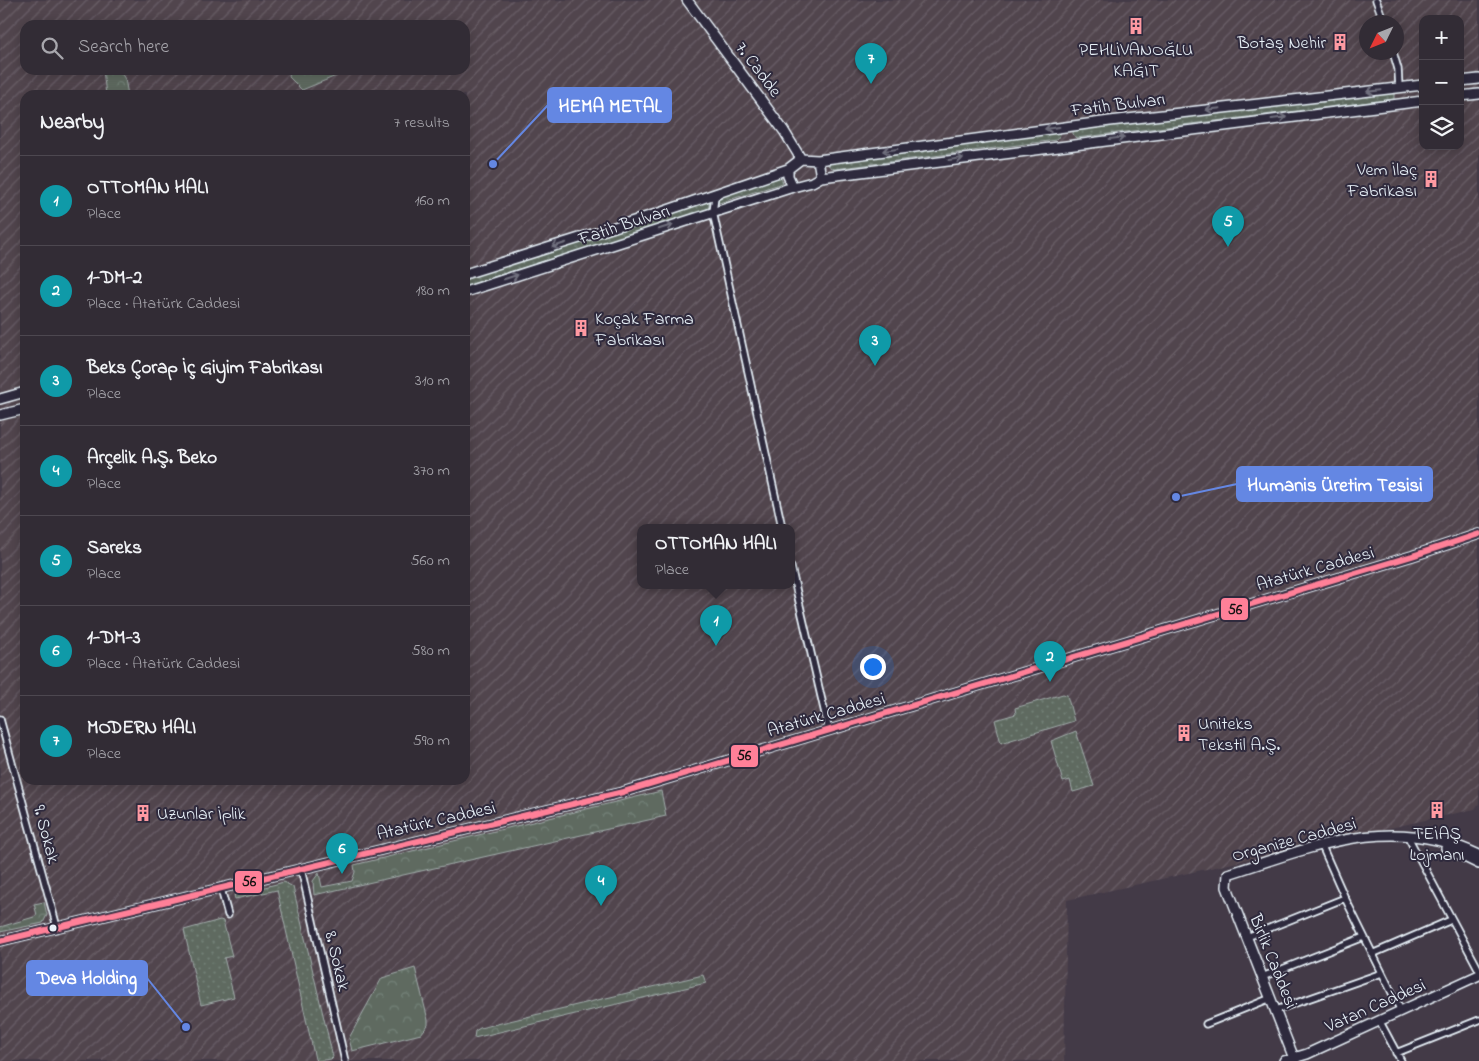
<!DOCTYPE html>
<meta charset="utf-8">
<style>
:root{--surface:#322c35;--page:#3d3841;--text:#f1f3f6;--muted:#a8a7ad;--line:#4d4850;--accent:#ff9aa2}
body{margin:0;font-family:"Indie Flower",sans-serif;background:var(--page);color:var(--text)}
.controls{position:absolute;right:15px;top:15px;display:grid;overflow:hidden;border-radius:10px;box-shadow:0 2px 12px #0003}
.controls button{width:45px;height:45px;display:grid;place-items:center;padding:0;border:0;border-bottom:1px solid var(--line);background:var(--surface);color:var(--text);font:25px sans-serif}
.compass{position:absolute;left:1359px;top:15px;width:45px;height:45px;border-radius:50%;background:var(--surface);box-shadow:0 2px 12px #0003;rotate:227deg}
.you{position:absolute;left:872px;top:666px;width:18px;height:18px;margin:-12px;border:4px solid #fff;border-radius:50%;background:#1a73e8;box-shadow:0 0 0 8px #1a73e833}
.badge{display:grid;place-items:center;width:32px;height:32px;border-radius:50%;background:var(--accent);color:#fff;font-size:16px;font-weight:700}
.pin{position:absolute;translate:-50% -41px;filter:drop-shadow(0 1px 2px #0008)}
.pin::after{content:'';position:absolute;top:26px;width:18px;height:15px;background:inherit;clip-path:polygon(0 0,100% 0,50% 100%)}
.popup{position:absolute;left:637px;top:524px;width:158px;height:65px;box-sizing:border-box;display:grid;place-content:center;border-radius:10px;background:var(--surface);filter:drop-shadow(0 1px 4px #0005);font-size:16px;white-space:nowrap;color:var(--muted)}
.popup b{font-size:19px;color:var(--text)}
.popup::after{content:'';position:absolute;left:50%;top:100%;margin-left:-10px;border:10px solid transparent;border-top-color:var(--surface)}
.list{margin:0;padding:0;list-style:none}
h2{display:flex;justify-content:space-between;align-items:center;height:65px;margin:0;padding:0 20px;font-size:21px}
h2 small{font-size:16px;font-weight:400;color:var(--muted)}
.list li{display:grid;grid-template-columns:32px 1fr auto;gap:15px;align-items:center;box-sizing:border-box;height:90px;padding:0 20px;border-top:1px solid var(--line)}
.list b{display:block;font-size:19px;white-space:nowrap}
.list p{margin:0;font-size:16px;white-space:nowrap;color:var(--muted)}
.list em{font-size:16px;font-style:normal;color:var(--muted)}
.icon{flex:none;width:28px;height:28px;fill:none;stroke:currentColor;stroke-width:2;stroke-linecap:round;stroke-linejoin:round}
.map{position:relative;flex:none;width:1479px;height:1061px;overflow:hidden}
.search{position:absolute;background:var(--surface);box-shadow:0 2px 12px #0003;left:20px;top:20px;width:450px;height:55px;display:flex;align-items:center;gap:12px;box-sizing:border-box;padding:0 18px;border-radius:15px;color:var(--muted);font-size:19px}
.panel{position:absolute;background:var(--surface);box-shadow:0 2px 12px #0003;left:20px;top:90px;width:450px;height:695px;border-radius:15px}
.map>svg:first-child{display:block}
</style>
<div class="map">
<svg width="1479" height="1061" viewBox="0 0 1479 1061">
<defs>
<pattern id="industrial-furrows" width="10" height="10" patternUnits="userSpaceOnUse" patternTransform="scale(1.25)"><rect width="10" height="10" fill="#51454e"/><path d="M-1 1l2-2M0 10L10 0M9 11l2-2" fill="none" stroke="#6a6068"/></pattern>
<pattern id="grass-dots" width="8" height="8" patternUnits="userSpaceOnUse" patternTransform="scale(1.25)"><rect width="8" height="8" fill="#5e6b61"/><path d="M2 2h.1M6 6h.1" fill="none" stroke="#758178" stroke-width="1.8" stroke-linecap="round"/></pattern>
<pattern id="forest-crowns" width="20" height="18" patternUnits="userSpaceOnUse" patternTransform="scale(1.25)"><rect width="20" height="18" fill="#5e6b61"/><path d="M2 6a3 3 0 1 1 6 0M12 15a3 3 0 1 1 6 0" fill="none" stroke="#758178"/></pattern>
</defs>
<rect width="100%" height="100%" fill="#433a47"/>
<filter id="ink" filterUnits="userSpaceOnUse"><feTurbulence type="fractalNoise" baseFrequency=".02" numOctaves="2"/><feDisplacementMap in="SourceGraphic" scale="10" xChannelSelector="R" yChannelSelector="G"/><feConvolveMatrix kernelMatrix="1 2 1 2 8 2 1 2 1" color-interpolation-filters="sRGB"/></filter>
<g filter="url(#ink)">
<path fill="url(#industrial-furrows)" fill-rule="evenodd" d="M0,0h1479v803l-4,6 -408,91 -3,161h-1064zM1423,19h37v127h-37zM1366,22h30v30h-30zM25,25h440v45h-440zM25,95h440v685h-440zM641,527h150v58h-150z"/>
<path fill="url(#grass-dots)" stroke="#a3aeac" d="M1394,92v7l-318,39 -3,-4v-5z
M1059,131l1,4 -4,5 -222,29 -6,-4v-4z
M780,175l3,8 -67,21 4,-8z
M710,200l-2,10 -243,76v-9z
M1063,694l4,1 7,26 -73,22 -6,-23 21,-6 -1,-6z
M1076,731l18,55 -21,6 -3,-12 -7,2 -12,-41z
M284,882l9,5 40,170 -2,2 -14,2 -2,-2 -38,-169 -42,9 -1,-4z
M220,920l3,1 9,35 -8,2 10,39 -33,8 -17,-75z"/>
<path fill="url(#forest-crowns)" stroke="#a3aeac" d="M103,70h16l6,9 3,16h-22z
M290,70h54l-3,4 -39,16 -13,-13z
M661,791l5,25 -352,79 -1,-14 6,-8 3,14 30,-6 3,-9 -1,-7z
M44,902l3,13 -4,8 -43,9v-5l34,-10 3,-2 -3,-11z
M415,968l13,52v5l-7,9 -69,17 -3,-13 33,-60z
M703,975l3,8 -232,55 1,-7 5,-3z"/>
<g fill="none" stroke-linecap="round" stroke-linejoin="round">
<g stroke="#e8f1f8" stroke-width="9">
<path id="street" d="M1376,0l8,22
M1393,52l5,17 1,19
M719,195l-4,2 -2,15 69,315
M791,567l38,164
M0,719l57,208
M1407,835l72,135
M1321,844l24,54 56,113
M301,869l44,192
M221,889l7,26
M1247,937l98,-39
M1372,954l79,-34
M1262,977l102,-40
M1276,1010l106,-37
M1379,1020l22,41
M1206,1024l65,-26
M1396,1053l83,-33"/>
</g>
<g stroke="#e8f1f8" stroke-width="12">
<path id="secondary" d="M687,0l97,131 17,28
M1460,81l19,-2
M1460,96l19,-2
M801,159l17,1 3,17 -9,5 -19,5 -5,-11v-7z
M818,160l292,-39 313,-36
M821,177l602,-76
M465,274l191,-60 132,-45
M465,292l328,-105
M0,399l25,-7
M0,415l25,-6
M1446,848l33,16
M0,941l623,-149 789,-236 67,-22
M1284,1061l23,-7 172,-79
M1295,1061l-68,-174 1,-13c85,-27 164,-62 251,-19"/>
</g>
<use href="#street" stroke="#2f2a3d" stroke-width="5.5"/>
<use href="#secondary" stroke="#2f2a3d" stroke-width="9"/>
<g stroke="#2f2a3d" stroke-width="10">
<path id="bus-1" d="M0,941l623,-149 789,-236 67,-22"/>
</g>
<use href="#bus-1" stroke="#ff8098" stroke-width="6"/>
</g>
<defs><path id="oneway-shaft" d="M-6 0H5M1.5-3L5.5 0L1.5 3" fill="none" stroke-width="1.6" stroke-linecap="round" stroke-linejoin="round" transform="scale(1.25)"/></defs>
<g stroke="#70707e">
<use href="#oneway-shaft" transform="translate(1374 91) rotate(174)"/>
<use href="#oneway-shaft" transform="translate(1213 109) rotate(174)"/>
<use href="#oneway-shaft" transform="translate(1279 118) rotate(-7)"/>
<use href="#oneway-shaft" transform="translate(1052 128) rotate(172)"/>
<use href="#oneway-shaft" transform="translate(1117 138) rotate(-7)"/>
<use href="#oneway-shaft" transform="translate(890 150) rotate(172)"/>
<use href="#oneway-shaft" transform="translate(956 159) rotate(-8)"/>
<use href="#oneway-shaft" transform="translate(666 227) rotate(-18)"/>
<use href="#oneway-shaft" transform="translate(559 245) rotate(162)"/>
<use href="#oneway-shaft" transform="translate(511 277) rotate(-18)"/>
</g>
</g>
<defs>
<g id="building-bare" transform="scale(1.35)"><path d="M-4-6H4V6H1V3H-1V6H-4ZM-2.5-4.3h1.7v1.8h-1.7ZM.8-4.3h1.7v1.8H.8ZM-2.5-1h1.7V.8h-1.7ZM.8-1h1.7V.8H.8Z" fill="#ff9aa2" stroke="#2f2a3d" stroke-width="2.5" paint-order="stroke"/></g>
</defs>
<g fill-rule="evenodd">
<use href="#building-bare" x="1136" y="26"/>
<use href="#building-bare" x="1340" y="42"/>
<use href="#building-bare" x="1431" y="179"/>
<use href="#building-bare" x="581" y="328"/>
<use href="#building-bare" x="1184" y="733"/>
<use href="#building-bare" x="1437" y="810"/>
<use href="#building-bare" x="143" y="813"/>
</g>
<circle fill="#e8f1f8" stroke="#2f2a3d" stroke-width="2" cx="53" cy="928" r="4.5"/>
<g text-anchor="middle" stroke-width="4" stroke-linejoin="round" paint-order="stroke">
<g font-size="18" fill="#e8f1f8" stroke="#2f2a3d" text-anchor="start">
<text x="1326" y="48" text-anchor="end">Botaş Nehir</text>
<text x="1136" y="55" text-anchor="middle">PEHLİVANOĞLU<tspan x="1136" dy="21">KAĞIT</tspan></text>
<text x="1417" y="175" text-anchor="end">Vem İlaç<tspan x="1417" dy="21">Fabrikası</tspan></text>
<text x="595" y="324">Koçak Farma<tspan x="595" dy="21">Fabrikası</tspan></text>
<text x="1198" y="729">Uniteks<tspan x="1198" dy="21">Tekstil A.Ş.</tspan></text>
<text x="157" y="819">Uzunlar İplik</text>
<text x="1437" y="839" text-anchor="middle">TEİAŞ<tspan x="1437" dy="21">Lojmanı</tspan></text>
</g>
<g font-size="18" fill="#e8f1f8" stroke="#2f2a3d">
<text transform="translate(759 69) rotate(53)" y="6">7. Cadde</text>
<text transform="translate(1118 104) rotate(-7)" y="6">Fatih Bulvarı</text>
<text transform="translate(624 224) rotate(-18)" y="6">Fatih Bulvarı</text>
<text transform="translate(1315 568) rotate(-16)" y="6">Atatürk Caddesi</text>
<text transform="translate(826 714) rotate(-16)" y="6">Atatürk Caddesi</text>
<text transform="translate(436 820) rotate(-13)" y="6">Atatürk Caddesi</text>
<text transform="translate(47 834) rotate(75)" y="6">9. Sokak</text>
<text transform="translate(1294 839) rotate(-15)" y="6">Organize Caddesi</text>
<text transform="translate(338 961) rotate(77)" y="6">8. Sokak</text>
<text transform="translate(1274 961) rotate(68)" y="6">Birlik Caddesi</text>
<text transform="translate(1375 1005) rotate(-24)" y="6">Vatan Caddesi</text>
</g>
</g>
<path fill="none" stroke="#6487e3" stroke-width="2" d="M493 164L548 105M1176 497L1237 484M186 1027L147 978"/>
<g fill="#6487e3" stroke="#2f2a3d" stroke-width="2">
<circle cx="493" cy="164" r="5"/>
<circle cx="1176" cy="497" r="5"/>
<circle cx="186" cy="1027" r="5"/>
</g>
<g fill="#6487e3" stroke="#6487e3" stroke-width="2">
<rect x="548" y="88" width="123" height="34" rx="5"/>
<rect x="1237" y="467" width="195" height="34" rx="5"/>
<rect x="27" y="961" width="120" height="34" rx="5"/>
</g>
<g font-size="19" text-anchor="middle" font-weight="bold" fill="#fff">
<text x="610" y="112">HEMA METAL</text>
<text x="1335" y="491">Humanis Üretim Tesisi</text>
<text x="87" y="984">Deva Holding</text>
</g>
<g stroke="#2f2a3d" stroke-width="2">
<rect x="1220" y="597" width="29" height="24" rx="5" fill="#ff8098"/>
<rect x="730" y="744" width="29" height="24" rx="5" fill="#ff8098"/>
<rect x="234" y="870" width="29" height="24" rx="5" fill="#ff8098"/>
</g>
<g font-size="14" text-anchor="middle" font-weight="bold" fill="#111">
<text x="1235" y="614">56</text>
<text x="744" y="760">56</text>
<text x="249" y="886">56</text>
</g>
</svg>
<div class="controls">
<button>+</button>
<button>−</button>
<button><svg class="icon" aria-label="layers" viewBox="0 0 24 24"><path d="M12 4l9 5-9 5-9-5zM3 14l9 5 9-5"/></svg></button>
</div>
<svg class="compass" viewBox="-18 -18 36 36"><path d="M0-13l5 13h-10z" fill="#e53935"/><path d="M0 13l5-13h-10z" fill="#a8a7ad"/></svg>
<div class="you"></div>
<div class="pin badge" style="left:716px;top:646px;background:#0f9aa8">1</div>
<div class="popup"><b>OTTOMAN HALI</b>Place</div>
<div class="pin badge" style="left:1050px;top:682px;background:#0f9aa8">2</div>
<div class="pin badge" style="left:875px;top:366px;background:#0f9aa8">3</div>
<div class="pin badge" style="left:601px;top:906px;background:#0f9aa8">4</div>
<div class="pin badge" style="left:1228px;top:247px;background:#0f9aa8">5</div>
<div class="pin badge" style="left:342px;top:874px;background:#0f9aa8">6</div>
<div class="pin badge" style="left:871px;top:84px;background:#0f9aa8">7</div>
<div class="search"><svg class="icon" aria-label="search" viewBox="0 0 24 24"><circle cx="10" cy="10" r="6"/><path d="M15 15l6 6"/></svg>Search here</div>
<section class="panel">
<h2>Nearby<small>7 results</small></h2>
<ul class="list">
<li><span class="badge" style="background:#0f9aa8">1</span><div><b>OTTOMAN HALI</b><p>Place</p></div><em>160 m</em></li>
<li><span class="badge" style="background:#0f9aa8">2</span><div><b>1-DM-2</b><p>Place · Atatürk Caddesi</p></div><em>180 m</em></li>
<li><span class="badge" style="background:#0f9aa8">3</span><div><b>Beks Çorap İç Giyim Fabrikası</b><p>Place</p></div><em>310 m</em></li>
<li><span class="badge" style="background:#0f9aa8">4</span><div><b>Arçelik A.Ş. Beko</b><p>Place</p></div><em>370 m</em></li>
<li><span class="badge" style="background:#0f9aa8">5</span><div><b>Sareks</b><p>Place</p></div><em>560 m</em></li>
<li><span class="badge" style="background:#0f9aa8">6</span><div><b>1-DM-3</b><p>Place · Atatürk Caddesi</p></div><em>580 m</em></li>
<li><span class="badge" style="background:#0f9aa8">7</span><div><b>MODERN HALI</b><p>Place</p></div><em>590 m</em></li>
</ul>
</section>
</div>
